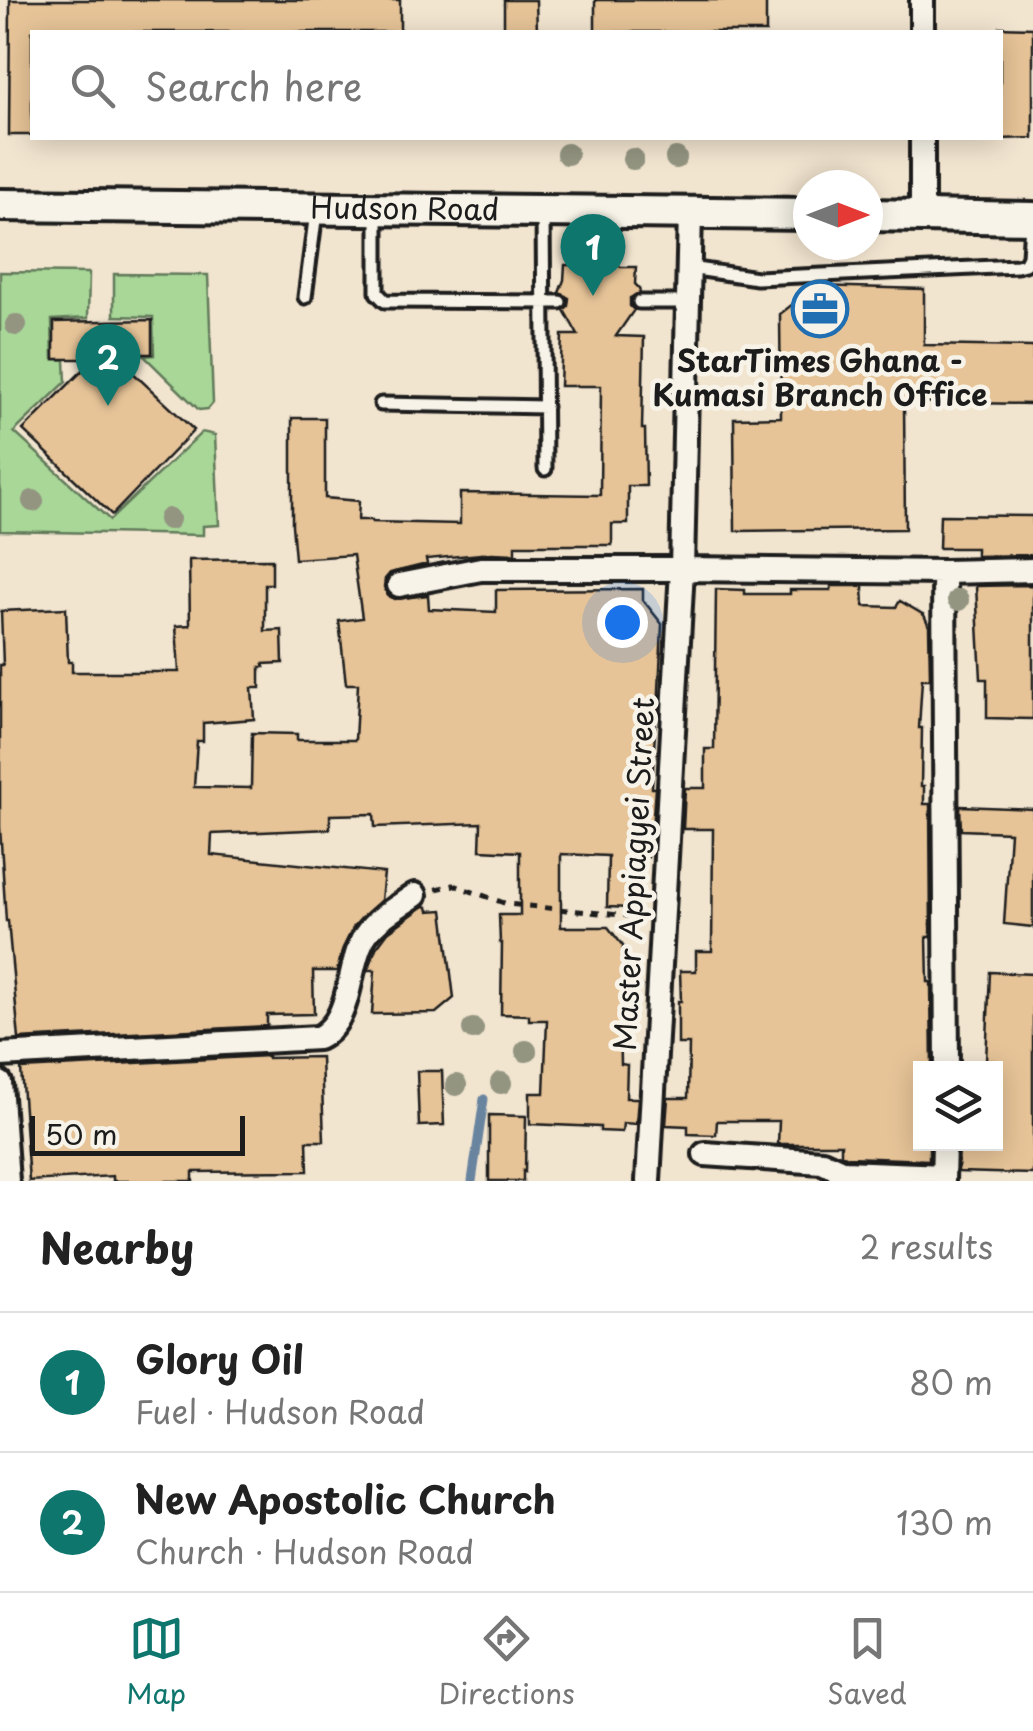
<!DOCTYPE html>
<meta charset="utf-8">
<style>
:root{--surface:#fff;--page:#f2f2f2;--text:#222;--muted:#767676;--line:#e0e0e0;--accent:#0f766e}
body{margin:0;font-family:"Playpen Sans",sans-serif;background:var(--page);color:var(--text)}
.controls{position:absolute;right:30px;bottom:30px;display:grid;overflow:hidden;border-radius:0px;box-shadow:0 5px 25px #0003}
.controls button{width:90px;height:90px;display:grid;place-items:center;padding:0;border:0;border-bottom:2px solid var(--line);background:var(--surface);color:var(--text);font:50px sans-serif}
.compass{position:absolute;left:793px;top:170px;width:90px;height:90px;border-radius:50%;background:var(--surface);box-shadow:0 5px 25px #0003;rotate:90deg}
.scale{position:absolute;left:30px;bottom:25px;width:215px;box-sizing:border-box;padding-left:10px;border:5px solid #1c1c1c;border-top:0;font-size:28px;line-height:35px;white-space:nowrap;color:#1c1c1c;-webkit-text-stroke:8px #f7f3e8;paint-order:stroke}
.you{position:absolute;left:622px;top:622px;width:35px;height:35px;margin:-25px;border:8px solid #fff;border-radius:50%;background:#1a73e8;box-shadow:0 0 0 15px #1a73e833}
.badge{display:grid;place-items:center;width:65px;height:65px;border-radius:50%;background:var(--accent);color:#fff;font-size:32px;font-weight:700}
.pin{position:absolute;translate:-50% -82px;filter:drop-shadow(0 2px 5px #0008)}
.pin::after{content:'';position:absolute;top:52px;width:35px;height:30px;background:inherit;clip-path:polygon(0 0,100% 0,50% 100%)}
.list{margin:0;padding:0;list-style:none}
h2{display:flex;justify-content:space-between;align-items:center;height:130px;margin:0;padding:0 40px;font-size:42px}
h2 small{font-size:32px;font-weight:400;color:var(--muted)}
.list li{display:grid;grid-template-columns:65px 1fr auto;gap:30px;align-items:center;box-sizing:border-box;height:140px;padding:0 40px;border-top:2px solid var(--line)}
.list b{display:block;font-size:38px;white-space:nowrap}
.list p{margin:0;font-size:32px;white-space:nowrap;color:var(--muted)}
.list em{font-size:32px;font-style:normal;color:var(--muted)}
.icon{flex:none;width:55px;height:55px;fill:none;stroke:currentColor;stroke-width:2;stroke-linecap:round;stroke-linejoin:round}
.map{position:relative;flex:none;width:1033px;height:1181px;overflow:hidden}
.search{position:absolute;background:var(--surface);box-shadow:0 5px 25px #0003;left:30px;right:30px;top:30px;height:110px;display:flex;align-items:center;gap:25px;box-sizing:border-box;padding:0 35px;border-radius:0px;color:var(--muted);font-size:38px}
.sheet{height:410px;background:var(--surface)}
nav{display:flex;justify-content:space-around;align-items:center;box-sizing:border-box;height:140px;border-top:2px solid var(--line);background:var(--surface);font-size:28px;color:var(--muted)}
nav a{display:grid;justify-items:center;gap:5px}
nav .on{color:var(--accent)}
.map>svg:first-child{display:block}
</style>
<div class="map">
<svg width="1033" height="1181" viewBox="0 0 1033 1181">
<rect width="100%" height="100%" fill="#f2e5d0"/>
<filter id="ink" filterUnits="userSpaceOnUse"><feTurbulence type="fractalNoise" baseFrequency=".01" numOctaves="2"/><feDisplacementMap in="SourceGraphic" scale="20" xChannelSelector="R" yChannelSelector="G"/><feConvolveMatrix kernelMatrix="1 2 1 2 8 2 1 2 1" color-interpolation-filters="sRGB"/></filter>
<g filter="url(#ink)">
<path fill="#a8d798" stroke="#627a5a" stroke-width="2.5" d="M0,272l89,1 -1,45 -36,2 1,39 12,1 1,22 -52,50 96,88 92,-88 13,3 4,90 -16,1v9l-203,-4z
M114,274l94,1 5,128 -5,6 -9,1 -55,-54 10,-1 -1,-38 -39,-1z"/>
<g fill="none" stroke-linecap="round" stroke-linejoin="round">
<path stroke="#68849f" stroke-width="9" d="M472,1181l12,-82"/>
</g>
<path fill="#e7c498" stroke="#1c1c1c" stroke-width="2.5" d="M10,0h390v32h-368v103h-23z
M504,0h32l1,32h-33z
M595,0h171v32h-171z
M1000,27l33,1v110l-33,1z
M597,261l18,2 6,4h15l-1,17 4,4 1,5 -10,5v8l4,4 -18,26 28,1 -2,92h3l1,57h-18v38h-16v21h-97v9l-23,-1 -66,6 1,5 -37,9 -5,6 -1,8 4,9 7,3 33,-4 1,14 67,3v-22l147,-1v11l19,24 -4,89h-2l-4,75h3l-3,41h-3l-1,28 -10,-1 -2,29h-5v23l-24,-1 1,-51 -47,-2v73h47l15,19 -1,73h-2l1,45 6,1 -1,33h12l-2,26 -13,-1 -1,9 -22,-1v-4l-70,-3v-31h14l3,-73h-18v-5l-28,-1 1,-71h-2l-1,-28h21v-63l-40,-2 1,-27 -106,4 -1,-13 -44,1v14l-118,5 -1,21 173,18 -3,27 -27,26 -11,22 -6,23h-24l1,43 -47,1v11l-248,13 -11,-118h-2l-6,-94v-162h3l-2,-54 65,-3 2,54h4v10h107l-3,-46 14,-1 -1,-65 83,-1v25h-7v47l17,-1 1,33 -20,1 1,3h-4v21h-8l2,31 -51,4v18h-6l-3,46 57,1 1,-55 45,1v6h58l3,-56h-12l-7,-63 23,-3 -9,-63 -58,4 -3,-34v-107h33v80l34,3 -1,19h14v2l88,2v-31l140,2 1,-109h-41l2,-51h16l-14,-25 4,-4 1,-8 -10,-5 5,-13 1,-15h16z
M816,286l108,3v56l109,2v57l-129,-2 1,127 -170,2 -1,-113 47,-1 -1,-103z
M152,320v34h-39l81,76 -82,85 -89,-85 71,-71h-40v-37z
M940,515l93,1v39l-57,1v-8h-37z
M1033,585v134l-46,-1v-39h-6l-5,-93z
M831,586h32l1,20 32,1 4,-6 24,14 5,11 1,53h-8l-3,49h3l-1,58h3v18h6l1,133h-4l1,45h3l1,86h-12v76h9v16l-81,-3 -7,-3v-10h-63l1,-23h-62l-1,14 -28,-1v-8l-22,-1 2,-27h20l1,-54h-11v-43h3l-1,-30h16v-20h16l1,-122h-30l2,-41h20v-39h9l2,-160 29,1v4h45v-4h41z
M960,806l73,3v118l-29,-3 6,-92 -49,-2z
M424,906l4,1 1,4 14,-1 11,88 -18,15 -64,1 3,-44h-7l8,-22 12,-16z
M990,972l43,2v200l-75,-2 1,-28h37v-83h-10z
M268,1056v2l53,-1 3,84h-17l1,30 -115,1v9h-80v-5l-84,5 -8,-112z
M417,1071h25l2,54 -25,1z
M489,1115l37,1 -1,56 -2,-1v10h-34z"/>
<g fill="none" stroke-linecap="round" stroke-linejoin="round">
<g stroke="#1c1c1c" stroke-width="19">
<path id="service" d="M377,212v81l8,8 175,1
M543,214l2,255
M689,268l68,10 260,-12 8,-2 4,-8 2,-34
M305,297l11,-85
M639,302h49
M381,404l164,3"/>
</g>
<g stroke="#1c1c1c" stroke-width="30">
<path id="minor" d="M922,0v32
M922,138v78
M944,572l3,496
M399,585l82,-16h201l262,3 89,-2
M0,1055l318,-17c34,-17 29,-67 44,-97 10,-21 35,-33 53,-46
M0,1083l7,98
M705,1154l117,8 22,10 99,4
M648,1181l34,-612 8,-358
M943,1181l1,-37"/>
</g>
<g stroke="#1c1c1c" stroke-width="38">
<g id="tertiary">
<path id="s1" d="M0,205l808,9"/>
<path d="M868,215l165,3"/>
</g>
</g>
<path stroke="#1c1c1c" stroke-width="5" stroke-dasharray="8 8" stroke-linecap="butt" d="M436,889l18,-4 53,19 133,13"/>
<use href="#service" stroke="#f7f3e8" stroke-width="11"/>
<use href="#minor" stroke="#f7f3e8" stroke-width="22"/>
<use href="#tertiary" stroke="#f7f3e8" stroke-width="30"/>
</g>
<g fill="#939581">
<circle cx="567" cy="154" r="11"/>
<circle cx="676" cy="158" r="11"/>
<circle cx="633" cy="159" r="11"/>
<circle cx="16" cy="325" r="11"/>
<circle cx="33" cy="501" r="11"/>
<circle cx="169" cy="519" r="11"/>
<circle cx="958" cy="600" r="11"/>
<circle cx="473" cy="1029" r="11"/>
<circle cx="526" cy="1051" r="11"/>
<circle cx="501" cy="1083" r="11"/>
<circle cx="456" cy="1085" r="11"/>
</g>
</g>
<defs>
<g id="office-ring" transform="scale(2.875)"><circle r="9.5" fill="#f7f3e8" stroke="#1f6fb2" stroke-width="1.5"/><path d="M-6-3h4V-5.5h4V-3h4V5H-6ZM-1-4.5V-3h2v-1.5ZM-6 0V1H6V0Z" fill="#1f6fb2"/></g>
</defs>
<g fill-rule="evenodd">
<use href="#office-ring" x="820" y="309"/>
</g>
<g text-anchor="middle" stroke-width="9" stroke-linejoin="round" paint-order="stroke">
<g font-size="30" fill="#1c1c1c" stroke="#f7f3e8">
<text dy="10" stroke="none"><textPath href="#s1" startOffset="405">Hudson Road</textPath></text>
<text transform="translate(635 874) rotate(-87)" y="10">Master Appiagyei Street</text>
</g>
<g font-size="30" font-weight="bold" fill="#1c1c1c" stroke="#f7f3e8">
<text x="820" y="372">StarTimes Ghana -<tspan x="820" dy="34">Kumasi Branch Office</tspan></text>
</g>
</g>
</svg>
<div class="controls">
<button><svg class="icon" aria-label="layers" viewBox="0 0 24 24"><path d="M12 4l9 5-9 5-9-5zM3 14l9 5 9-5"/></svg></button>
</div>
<svg class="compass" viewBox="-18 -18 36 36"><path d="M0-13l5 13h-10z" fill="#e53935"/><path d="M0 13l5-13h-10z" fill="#767676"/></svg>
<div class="scale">50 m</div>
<div class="you"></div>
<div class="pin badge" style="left:593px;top:296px">1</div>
<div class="pin badge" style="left:108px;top:406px">2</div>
<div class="search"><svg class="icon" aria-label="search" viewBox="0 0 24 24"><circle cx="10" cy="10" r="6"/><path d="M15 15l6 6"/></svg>Search here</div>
</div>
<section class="sheet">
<h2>Nearby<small>2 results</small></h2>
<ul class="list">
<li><span class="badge">1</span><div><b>Glory Oil</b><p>Fuel · Hudson Road</p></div><em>80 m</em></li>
<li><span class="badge">2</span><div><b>New Apostolic Church</b><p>Church · Hudson Road</p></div><em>130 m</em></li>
</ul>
</section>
<nav>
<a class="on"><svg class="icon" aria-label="map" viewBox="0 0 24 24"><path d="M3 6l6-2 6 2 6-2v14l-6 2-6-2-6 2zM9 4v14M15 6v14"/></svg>Map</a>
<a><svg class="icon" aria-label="directions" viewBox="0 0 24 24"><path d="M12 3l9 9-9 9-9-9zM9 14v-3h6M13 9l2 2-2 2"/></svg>Directions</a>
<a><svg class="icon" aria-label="saved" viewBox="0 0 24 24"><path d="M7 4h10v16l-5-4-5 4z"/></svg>Saved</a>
</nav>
